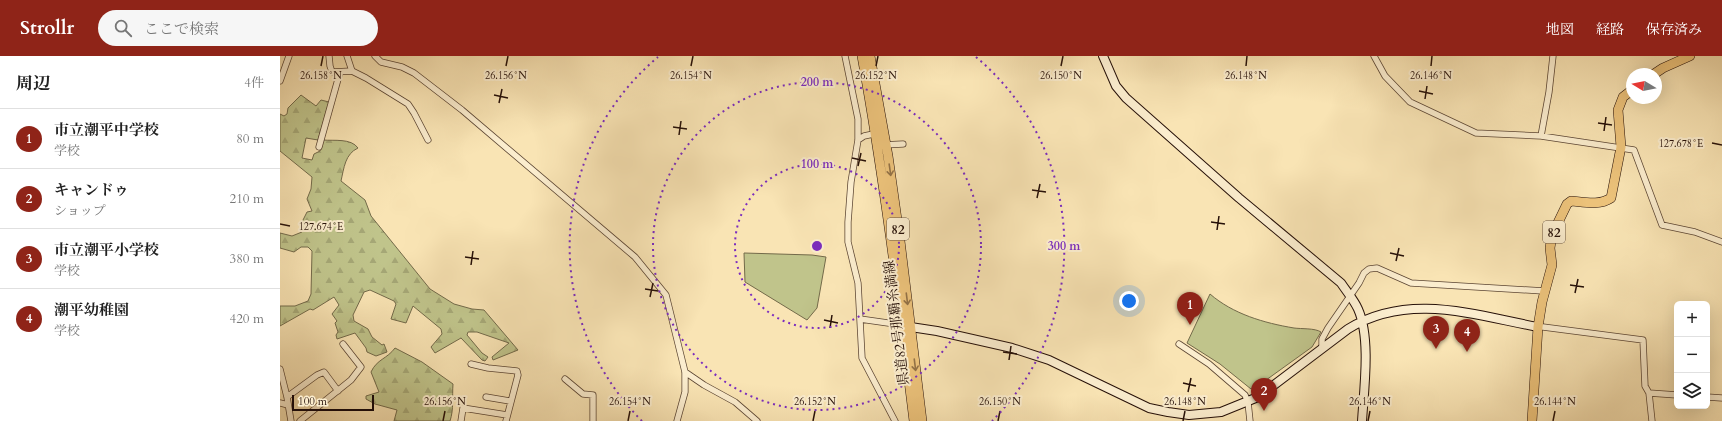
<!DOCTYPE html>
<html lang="ja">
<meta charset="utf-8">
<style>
:root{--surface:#fff;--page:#f6f6f6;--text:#222;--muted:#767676;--line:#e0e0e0;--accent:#8f2418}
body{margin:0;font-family:Cardo,"Noto Serif JP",serif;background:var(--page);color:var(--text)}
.controls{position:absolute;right:12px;bottom:12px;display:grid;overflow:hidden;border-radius:6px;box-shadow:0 4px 16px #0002}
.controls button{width:36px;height:36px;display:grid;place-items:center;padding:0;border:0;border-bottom:1px solid var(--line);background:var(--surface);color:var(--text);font:20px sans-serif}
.compass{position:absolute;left:1346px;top:12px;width:36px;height:36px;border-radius:50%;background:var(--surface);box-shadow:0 4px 16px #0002;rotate:280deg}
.scale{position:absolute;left:12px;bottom:10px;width:82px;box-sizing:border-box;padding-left:4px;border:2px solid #261008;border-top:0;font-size:11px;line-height:14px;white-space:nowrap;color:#261008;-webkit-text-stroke:3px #fbedce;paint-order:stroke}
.you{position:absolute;left:849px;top:245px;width:14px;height:14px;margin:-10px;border:3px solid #fff;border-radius:50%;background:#1a73e8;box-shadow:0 0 0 6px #1a73e833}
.badge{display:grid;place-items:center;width:26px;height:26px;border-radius:50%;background:var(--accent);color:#fff;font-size:13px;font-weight:700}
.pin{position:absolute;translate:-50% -33px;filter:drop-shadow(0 1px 2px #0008)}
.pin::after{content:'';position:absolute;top:21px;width:14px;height:12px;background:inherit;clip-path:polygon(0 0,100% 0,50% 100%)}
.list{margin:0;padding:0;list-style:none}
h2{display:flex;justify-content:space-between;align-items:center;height:52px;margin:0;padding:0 16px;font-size:17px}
h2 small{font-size:13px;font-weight:400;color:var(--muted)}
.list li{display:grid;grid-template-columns:26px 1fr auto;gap:12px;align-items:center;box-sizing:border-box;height:60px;padding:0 16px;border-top:1px solid var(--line)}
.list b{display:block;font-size:15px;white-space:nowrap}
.list p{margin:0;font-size:13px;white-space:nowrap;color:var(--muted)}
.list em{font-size:13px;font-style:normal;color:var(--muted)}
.icon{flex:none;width:22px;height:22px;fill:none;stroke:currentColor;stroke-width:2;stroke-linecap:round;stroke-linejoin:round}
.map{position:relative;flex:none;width:1442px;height:365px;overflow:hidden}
header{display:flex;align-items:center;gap:24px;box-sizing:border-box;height:56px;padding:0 20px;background:var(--accent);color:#fff}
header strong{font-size:19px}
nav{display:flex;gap:22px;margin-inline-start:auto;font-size:14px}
.search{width:280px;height:36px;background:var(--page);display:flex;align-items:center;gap:10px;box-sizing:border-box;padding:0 14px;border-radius:22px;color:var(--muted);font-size:15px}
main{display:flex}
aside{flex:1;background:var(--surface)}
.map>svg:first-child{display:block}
</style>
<header>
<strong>Strollr</strong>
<div class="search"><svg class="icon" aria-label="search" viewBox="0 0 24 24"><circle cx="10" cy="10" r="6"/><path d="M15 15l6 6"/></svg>ここで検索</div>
<nav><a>地図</a><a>経路</a><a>保存済み</a></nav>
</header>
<main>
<aside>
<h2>周辺<small>4件</small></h2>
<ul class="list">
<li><span class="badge">1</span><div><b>市立潮平中学校</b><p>学校</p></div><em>80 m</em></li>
<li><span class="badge">2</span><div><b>キャンドゥ</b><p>ショップ</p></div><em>210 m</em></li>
<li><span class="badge">3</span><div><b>市立潮平小学校</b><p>学校</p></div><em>380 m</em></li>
<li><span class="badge">4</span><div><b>潮平幼稚園</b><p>学校</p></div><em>420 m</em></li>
</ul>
</aside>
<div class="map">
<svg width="1442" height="365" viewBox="0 0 1442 365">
<defs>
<pattern id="forest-firs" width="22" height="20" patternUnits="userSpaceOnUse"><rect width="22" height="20" fill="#c0c48b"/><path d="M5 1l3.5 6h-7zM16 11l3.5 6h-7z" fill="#a5a776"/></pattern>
</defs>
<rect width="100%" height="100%" fill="#f9e4b4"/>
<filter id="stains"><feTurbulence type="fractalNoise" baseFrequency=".005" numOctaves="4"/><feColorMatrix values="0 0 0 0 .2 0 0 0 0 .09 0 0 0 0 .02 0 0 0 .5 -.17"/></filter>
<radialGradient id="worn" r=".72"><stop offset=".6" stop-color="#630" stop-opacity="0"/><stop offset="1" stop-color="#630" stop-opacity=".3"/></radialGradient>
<path fill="#c0c48b" stroke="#736a4a" d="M464,197l68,2 14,2 -9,51 -10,12 -62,-38z
M930,238c23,20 54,29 84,34 7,1 21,0 27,4l-9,15 -57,41 -4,1 -31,-25 -33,-21z"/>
<path fill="url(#forest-firs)" stroke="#736a4a" d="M21,39l15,11 5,-6 8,2 -11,38 -12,-2 -4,20 10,2 2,-6 6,-3 3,-11c11,1 28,-2 35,8 -13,6 -14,20 -17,33l24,19 6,16 59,73 24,15 18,5 12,1 34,40 -25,10 -1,-3 17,-14 -32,-11h-9l-1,3 15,18 6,4 -3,4 -3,-1 -21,-22 -26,15 -4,-6 11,-13 -1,-5 -28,-23 -7,17 -15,-4 5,-15 -2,-3 -24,-11 -6,2 -11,23 1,6 14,8 4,8 10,8 2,-1 3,8 -11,4 -9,-4 -1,-4 -11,-15 -18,6 -1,-4 2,-3 -3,-9 2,-2 -5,-7 7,-9 -5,-8 -21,13 -3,-1 -30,17v-20h15l13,-5 3,-7 1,-43 -4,-4h-7l-7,5 -14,-4v-15l12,3 10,-4 -1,-8 6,-12 5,-1 -5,-12 4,-10 1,-12 -32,-26v-37l4,2 3,-2 1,-6z
M115,292l27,14 31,22c-1,13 1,25 -3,37h-56l3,-11 -22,-6 -9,-5v-3l13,-4 -8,-20c6,-13 16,-13 24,-24z"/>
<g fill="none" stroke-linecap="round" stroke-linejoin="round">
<g stroke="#5b4533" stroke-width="7">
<path id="street" d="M49,0l1,10 2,6 20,-1 14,7 42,26 6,9 14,27
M67,0l5,15
M95,0l6,6 21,5 12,6 48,37 173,147 31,38 19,77v20l-8,29
M565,0l13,63v21l-7,42 -3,40v20l10,41 4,75 33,63
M1094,0l11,20 25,26 66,31 65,3 93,14 28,75 33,7 27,10
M0,25l9,-25
M1261,80l8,-44 4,-36
M578,84l6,-4 14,-3
M603,89l20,-1
M39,91l21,-75
M580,263l42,6
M1258,271h5l100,13 2,46 4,7 3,28
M899,288l30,20 36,31 3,7 2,19
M1042,293v-10l6,-11 31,-45 5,-10 5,-4 8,-1 34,15 133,8
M191,308l17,4 29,3 1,4 -12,46
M0,313l7,28 4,24
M405,316l19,13 31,17 22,19
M285,323l18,15 10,1v26
M1369,337l28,2
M7,341l30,-22 7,-3 14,19
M206,341l24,4
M1427,341l15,1
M0,347l8,2
M20,365l51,-41 10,-13 -18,-23
M181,365l2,-13 44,7"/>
</g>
<g stroke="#261008" stroke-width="10">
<path id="secondary" d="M823,0l13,30 10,12 113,100 102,85c6,9 13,17 17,26 13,29 6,80 4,112
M624,270l33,5 75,17 37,12 100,48 19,4 21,3 32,-3 37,-15 90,-68c61,-37 125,-14 190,-2"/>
</g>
<g stroke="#261008" stroke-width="10">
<path id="primary" d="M582,0c22,121 37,243 52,365
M590,0l18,100 12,85 22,180
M1374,18l9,-6 27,-12
M1252,365l6,-94 4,-25 10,-37 -2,-17 2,-13 15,-31 4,-3c13,1 28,5 40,-3l10,-51 -3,-37 5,-13 9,-7"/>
</g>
<use href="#street" stroke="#fbedce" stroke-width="5.5"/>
<use href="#secondary" stroke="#fbedce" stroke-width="8"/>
<use href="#primary" stroke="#ecc27a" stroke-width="9"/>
</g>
<defs><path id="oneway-shaft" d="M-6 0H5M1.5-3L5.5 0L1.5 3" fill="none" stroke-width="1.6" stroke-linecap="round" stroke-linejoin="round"/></defs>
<g stroke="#937247">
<use href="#oneway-shaft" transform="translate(610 114) rotate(82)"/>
<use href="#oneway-shaft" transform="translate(627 243) rotate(83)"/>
<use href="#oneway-shaft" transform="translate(635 309) rotate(83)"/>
</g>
<path fill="none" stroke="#261008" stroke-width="1.5" d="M41,10l2,-10M226,10l2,-10M411,10l2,-10M596,10l2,-10M781,10l2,-10M966,10l1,-10M1151,10l1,-10M1139,35l14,3M214,39l14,3M1145,43l2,-13M219,47l3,-14M1318,67l14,2M393,71l14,2M1324,75l2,-14M399,79l2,-14M1432,87l10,2M572,102l14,3M578,110l3,-13M752,134l14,2M757,142l3,-14M931,166l14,2M0,168l10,2M937,174l2,-14M1110,197l14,3M185,201l14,2M1116,205l3,-13M191,209l2,-14M1290,229l14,2M365,233l13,2M1295,237l3,-14M370,241l3,-14M544,264l14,3M550,272l2,-13M723,296l14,2M729,304l2,-14M903,327l13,3M908,336l3,-14M163,365l2,-10M348,365l2,-10M533,365l2,-10M718,365l2,-10M903,365l2,-10M1088,365l2,-10M1273,365l2,-10"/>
<g fill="none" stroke="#7b2cbf" stroke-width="2" stroke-dasharray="2 4">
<circle cx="537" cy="190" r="82"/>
<circle cx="537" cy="190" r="164"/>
<path d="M362 365A247 247 0 0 1 378 1M696 1A247 247 0 0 1 712 365"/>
</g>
<g text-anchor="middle" stroke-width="4" stroke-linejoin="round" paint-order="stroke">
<g fill="#fbedce" stroke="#665243" stroke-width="1">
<rect x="607" y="162" width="22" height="22" rx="3"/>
<rect x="1263" y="165" width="22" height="22" rx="3"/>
</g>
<g font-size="13" font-weight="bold" fill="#261008">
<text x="618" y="178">82</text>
<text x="1274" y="181">82</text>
</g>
<g font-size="14" fill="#261008" stroke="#fbedce">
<text transform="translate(616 267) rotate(-97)" y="5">県道82号那覇糸満線</text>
</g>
</g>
<g font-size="10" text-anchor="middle" fill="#261008" stroke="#fbedce" stroke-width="4" stroke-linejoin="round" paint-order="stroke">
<text x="226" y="23">26.156°N</text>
<text x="411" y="23">26.154°N</text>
<text x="596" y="23">26.152°N</text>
<text x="781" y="23">26.150°N</text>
<text x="966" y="23">26.148°N</text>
<text x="1151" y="23">26.146°N</text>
<text x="41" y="23">26.158°N</text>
<text x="1401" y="91">127.678°E</text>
<text x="41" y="174">127.674°E</text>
<text x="165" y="349">26.156°N</text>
<text x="350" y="349">26.154°N</text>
<text x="535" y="349">26.152°N</text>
<text x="720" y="349">26.150°N</text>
<text x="905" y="349">26.148°N</text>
<text x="1090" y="349">26.146°N</text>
<text x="1275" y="349">26.144°N</text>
</g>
<circle cx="537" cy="190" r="6" fill="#7b2cbf" stroke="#fbedce" stroke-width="2"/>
<g font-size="12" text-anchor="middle" font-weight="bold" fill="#7b2cbf" stroke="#fbedce" stroke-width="4" stroke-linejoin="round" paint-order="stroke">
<text x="537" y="30">200 m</text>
<text x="537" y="112">100 m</text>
<text x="784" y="194">300 m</text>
</g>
<rect width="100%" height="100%" filter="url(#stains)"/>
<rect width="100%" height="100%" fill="url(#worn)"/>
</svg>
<div class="controls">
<button>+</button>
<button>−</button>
<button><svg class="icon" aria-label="layers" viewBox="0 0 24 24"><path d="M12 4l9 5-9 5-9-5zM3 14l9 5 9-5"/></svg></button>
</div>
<svg class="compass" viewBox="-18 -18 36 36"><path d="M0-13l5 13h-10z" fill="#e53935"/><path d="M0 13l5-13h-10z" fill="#767676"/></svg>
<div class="scale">100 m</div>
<div class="you"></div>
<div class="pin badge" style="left:910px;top:269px">1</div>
<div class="pin badge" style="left:984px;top:355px">2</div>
<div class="pin badge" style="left:1156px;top:293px">3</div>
<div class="pin badge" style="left:1187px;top:296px">4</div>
</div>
</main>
